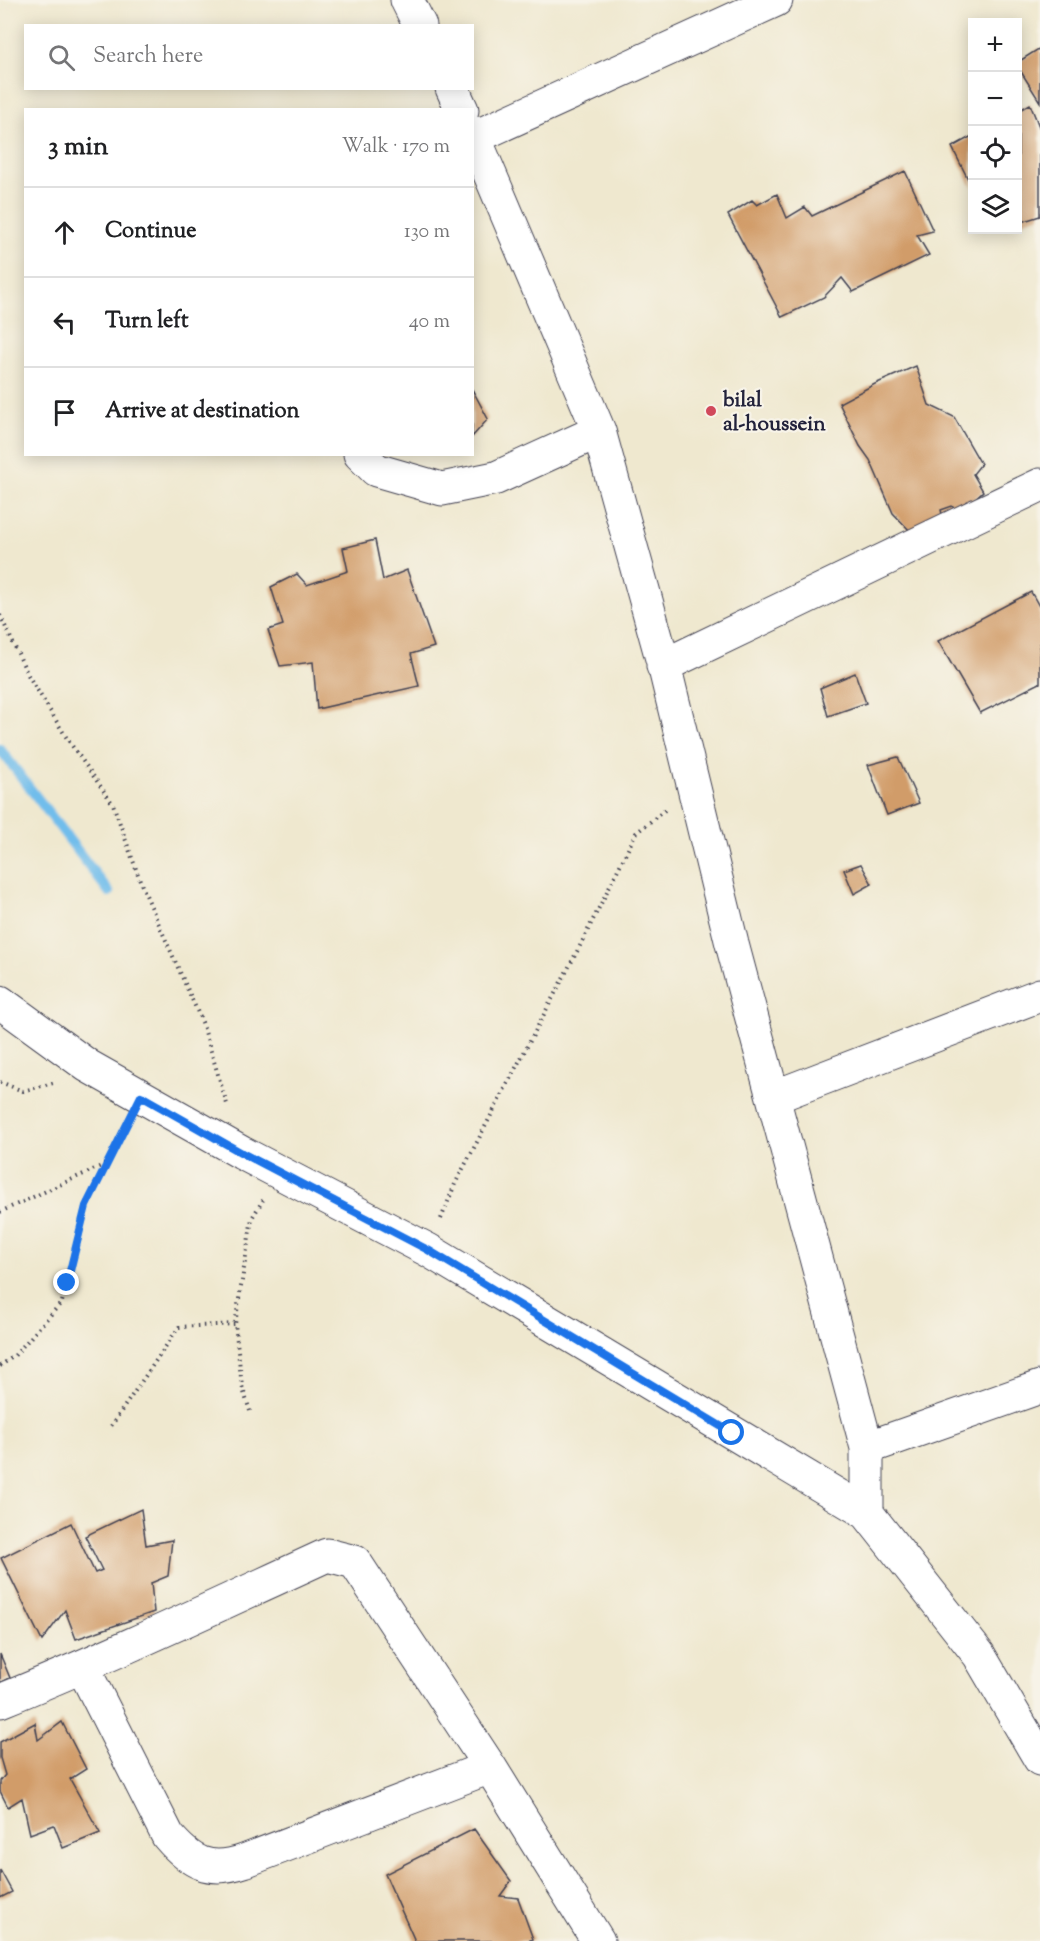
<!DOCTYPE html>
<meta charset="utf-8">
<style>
:root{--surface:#fff;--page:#f2f2f2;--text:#202124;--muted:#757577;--line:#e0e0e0}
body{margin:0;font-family:"Sorts Mill Goudy",serif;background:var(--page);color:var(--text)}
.controls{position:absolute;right:18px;top:18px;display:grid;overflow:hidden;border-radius:0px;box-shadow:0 3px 15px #0003}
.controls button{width:54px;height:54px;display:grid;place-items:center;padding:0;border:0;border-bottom:2px solid var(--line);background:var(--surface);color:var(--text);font:30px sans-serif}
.stop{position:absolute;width:18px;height:18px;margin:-14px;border:4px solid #1a73e8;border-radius:50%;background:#fff}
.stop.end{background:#1a73e8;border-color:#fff;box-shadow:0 2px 6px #0008}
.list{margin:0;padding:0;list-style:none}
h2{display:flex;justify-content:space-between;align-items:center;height:78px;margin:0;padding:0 24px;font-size:26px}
h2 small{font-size:20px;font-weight:400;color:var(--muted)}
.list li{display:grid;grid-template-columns:39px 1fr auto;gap:18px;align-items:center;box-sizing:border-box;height:90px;padding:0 24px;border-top:2px solid var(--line)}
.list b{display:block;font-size:22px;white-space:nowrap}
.list em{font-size:20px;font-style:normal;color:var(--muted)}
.icon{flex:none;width:33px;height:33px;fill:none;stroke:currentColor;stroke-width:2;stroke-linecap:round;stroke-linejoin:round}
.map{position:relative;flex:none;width:1040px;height:1941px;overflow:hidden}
.search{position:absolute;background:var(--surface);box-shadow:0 3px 15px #0003;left:24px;top:24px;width:450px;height:66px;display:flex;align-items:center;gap:15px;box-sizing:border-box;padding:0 21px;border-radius:0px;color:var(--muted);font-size:22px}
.panel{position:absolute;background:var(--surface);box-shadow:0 3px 15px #0003;left:24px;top:108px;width:450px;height:348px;border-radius:0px}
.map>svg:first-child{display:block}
</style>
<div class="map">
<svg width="1040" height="1941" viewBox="0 0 1040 1941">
<rect width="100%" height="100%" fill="#f7f3e8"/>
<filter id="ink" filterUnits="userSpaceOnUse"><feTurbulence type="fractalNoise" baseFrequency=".0167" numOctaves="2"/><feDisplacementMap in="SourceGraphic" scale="12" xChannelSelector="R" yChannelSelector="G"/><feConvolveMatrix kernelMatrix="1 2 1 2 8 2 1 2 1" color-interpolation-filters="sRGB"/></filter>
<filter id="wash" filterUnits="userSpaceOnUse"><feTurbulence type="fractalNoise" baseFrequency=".008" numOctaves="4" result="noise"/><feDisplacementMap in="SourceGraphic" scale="24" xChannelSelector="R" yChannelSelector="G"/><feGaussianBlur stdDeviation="1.35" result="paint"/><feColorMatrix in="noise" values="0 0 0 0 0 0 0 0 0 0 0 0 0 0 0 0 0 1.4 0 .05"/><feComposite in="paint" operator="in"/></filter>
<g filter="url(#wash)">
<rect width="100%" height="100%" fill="#efe8cf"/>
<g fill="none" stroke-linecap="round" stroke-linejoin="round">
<path stroke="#71bdeb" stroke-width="10" d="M0,749l109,143"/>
</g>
<g id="blocks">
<path fill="#d19c69" d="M1040,48v54l-22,-35v-5z
M1030,104l10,25v87l-22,7v-112z
M972,136v51l-20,-40z
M905,171l28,60 -16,4 12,20 -76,37 -11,-14 -18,19 -42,20 -54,-102 24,-15 5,5 20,-11 10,24 18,-11 7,9z
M916,366l13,39 25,12 27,47 -8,10 10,17 -24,22 -7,-7 -11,4 3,12 -31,12 -20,-21 -23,-53 -10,-14 -21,-43 36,-19z
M472,389l16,30 -16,18z
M375,540l8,40 24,-10 27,77 -23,7 8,32 -102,23 -4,-47 -33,4 -12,-36 15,-5 -12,-38 26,-13 10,11 41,-14 -5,-23z
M1031,592l9,16v75l-60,30 -42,-72z
M855,673l11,30 -38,13 -8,-28z
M898,757l21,46 -32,12 -19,-50z
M861,864l11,20 -18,10 -10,-24z
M141,1509l5,36 26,-5 -4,36 -17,7 3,29 -78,27 -11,-29 -23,31 -41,-83 70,-35 24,50 7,-3 -17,-34z
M0,1654l10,24 -10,5z
M62,1722l24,47 -16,10 30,54 -37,15 -9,-23 -24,9 -8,-36 -14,9 -8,-16v-10l5,-6 -5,-17v-16l35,-19 3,17z
M474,1829l37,52 -11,15 18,2 15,41 -5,2h-113l-30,-67z
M0,1870l12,22 -12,6z"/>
</g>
</g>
<g filter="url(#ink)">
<use href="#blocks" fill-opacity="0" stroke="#414051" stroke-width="1.5"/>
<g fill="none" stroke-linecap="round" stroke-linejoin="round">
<g stroke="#414051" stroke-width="35">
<path id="minor" d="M407,0l13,26
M452,88l10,22
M472,132l127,299 67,242 66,271 135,504v65
M475,137l301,-137
M360,454l16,16 66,19 54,-11 103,-47
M663,666l377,-181
M0,1002l88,64 154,87 186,97 439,263 112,142 61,104
M774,1097l266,-102
M867,1448l173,-61
M83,1668l85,168c23,27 41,37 76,25l246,-94
M0,1701c111,-45 218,-96 327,-146l28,7 135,205 108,174"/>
</g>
<path stroke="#414051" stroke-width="4" stroke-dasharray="1.5 4.5" stroke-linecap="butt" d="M0,615l28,60 40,65 45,64 29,82 60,136 25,82
M0,1082l23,9 30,-8
M0,1212l108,-49
M441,1219l14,-35 127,-242 54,-109 29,-23
M0,1366l14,-10 48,-54 24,-96 40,-80
M250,1411l-8,-25 -7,-62 17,-106 11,-18
M111,1426l68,-99 56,-3"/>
<use href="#minor" stroke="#fff" stroke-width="33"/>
</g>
</g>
<g fill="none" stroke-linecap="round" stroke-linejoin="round" filter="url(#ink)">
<path stroke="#1a73e8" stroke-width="8" d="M67,1283l19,-77 55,-110 101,57 186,97 304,183"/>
</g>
<circle fill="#d1495b" stroke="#f7f3e8" stroke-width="2" cx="711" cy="411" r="6"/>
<g text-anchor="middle" stroke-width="4.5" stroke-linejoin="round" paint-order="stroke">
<g font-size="21" font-weight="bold" fill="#22223b" stroke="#f7f3e8" text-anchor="start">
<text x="723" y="406">bilal<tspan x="723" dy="24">al-houssein</tspan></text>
</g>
</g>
</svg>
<div class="controls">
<button>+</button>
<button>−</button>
<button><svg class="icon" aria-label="locate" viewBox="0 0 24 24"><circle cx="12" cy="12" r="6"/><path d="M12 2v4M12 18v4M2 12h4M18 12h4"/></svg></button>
<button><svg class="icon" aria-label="layers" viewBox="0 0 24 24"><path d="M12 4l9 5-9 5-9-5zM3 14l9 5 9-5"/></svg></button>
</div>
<div class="stop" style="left:732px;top:1433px"></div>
<div class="stop end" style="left:67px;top:1283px"></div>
<div class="search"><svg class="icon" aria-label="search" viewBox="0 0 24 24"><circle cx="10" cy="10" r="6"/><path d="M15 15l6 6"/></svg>Search here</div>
<section class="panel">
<h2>3 min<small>Walk · 170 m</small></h2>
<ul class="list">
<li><svg class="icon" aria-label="ahead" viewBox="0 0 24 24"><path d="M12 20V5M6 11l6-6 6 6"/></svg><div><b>Continue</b></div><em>130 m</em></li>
<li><svg class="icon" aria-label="left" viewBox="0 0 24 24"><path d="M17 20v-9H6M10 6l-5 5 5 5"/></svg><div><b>Turn left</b></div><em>40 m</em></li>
<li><svg class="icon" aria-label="arrive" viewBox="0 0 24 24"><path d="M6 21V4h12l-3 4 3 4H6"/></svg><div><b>Arrive at destination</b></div></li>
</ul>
</section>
</div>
